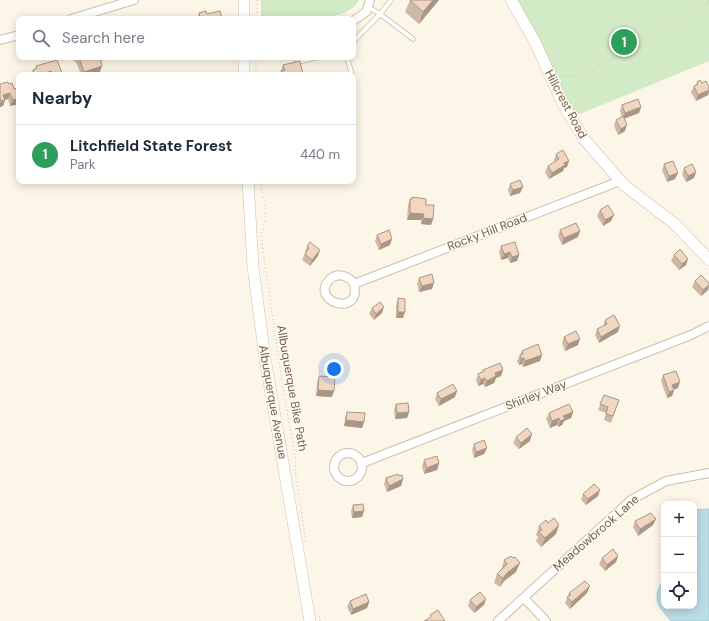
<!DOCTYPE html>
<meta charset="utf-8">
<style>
:root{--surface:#fff;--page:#f6f6f7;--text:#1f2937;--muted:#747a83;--line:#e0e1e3;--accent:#0f766e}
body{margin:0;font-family:"DM Sans",sans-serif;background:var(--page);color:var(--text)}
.controls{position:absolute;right:12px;bottom:12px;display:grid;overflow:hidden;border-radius:8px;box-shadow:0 2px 10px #0003}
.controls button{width:36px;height:36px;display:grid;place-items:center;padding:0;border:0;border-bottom:1px solid var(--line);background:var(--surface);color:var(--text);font:20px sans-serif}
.you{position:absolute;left:334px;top:369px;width:14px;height:14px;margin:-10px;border:3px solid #fff;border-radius:50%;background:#1a73e8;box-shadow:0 0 0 6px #1a73e833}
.badge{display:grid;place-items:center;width:26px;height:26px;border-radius:50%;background:var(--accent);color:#fff;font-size:13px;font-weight:700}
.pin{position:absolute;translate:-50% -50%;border:2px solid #fff;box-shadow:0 1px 4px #0006}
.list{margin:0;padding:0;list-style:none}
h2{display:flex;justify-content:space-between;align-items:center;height:52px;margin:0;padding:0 16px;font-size:17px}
h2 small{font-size:13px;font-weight:400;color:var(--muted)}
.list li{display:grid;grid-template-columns:26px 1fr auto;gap:12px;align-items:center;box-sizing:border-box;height:60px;padding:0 16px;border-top:1px solid var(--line)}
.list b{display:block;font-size:15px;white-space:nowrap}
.list p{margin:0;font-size:13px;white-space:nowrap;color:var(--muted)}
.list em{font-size:13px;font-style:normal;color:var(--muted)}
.icon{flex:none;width:22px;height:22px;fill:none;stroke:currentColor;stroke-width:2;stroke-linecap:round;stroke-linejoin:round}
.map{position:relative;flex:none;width:709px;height:621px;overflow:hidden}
.search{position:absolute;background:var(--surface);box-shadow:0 2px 10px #0003;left:16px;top:16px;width:340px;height:44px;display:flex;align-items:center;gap:10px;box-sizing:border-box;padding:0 14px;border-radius:8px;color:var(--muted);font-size:15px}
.panel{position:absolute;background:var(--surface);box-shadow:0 2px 10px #0003;left:16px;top:72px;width:340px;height:112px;border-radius:8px}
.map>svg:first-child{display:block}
</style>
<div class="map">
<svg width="709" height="621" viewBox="0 0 709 621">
<rect width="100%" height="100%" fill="#fcf6e8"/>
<path fill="#d3eac6" d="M261,0h98c-12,25 -74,19 -98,19z
M515,0h194v61l-134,55z"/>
<path fill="#bddde6" stroke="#a3ccd8" d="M709,509v112h-38c-15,-18 -19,-22 -7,-43v28h30v-96z"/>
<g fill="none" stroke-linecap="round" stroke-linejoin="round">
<g stroke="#cebeae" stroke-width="5.5">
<path id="lane" d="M368,7l12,7 11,-14
M353,42l27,-28 33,25
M297,57l1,5 19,-5
M347,57l5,18
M353,80v13"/>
</g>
<g stroke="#cebeae" stroke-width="10">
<path id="street" d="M71,19l63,-19
M353,21l13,-9 4,-12
M0,40l19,-5
M354,284c8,35 -46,17 -24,-5 8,-7 19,-3 24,5l266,-103
M334 467a14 14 0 1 1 28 0a14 14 0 1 1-28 0Z
M362,463l329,-128 18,-9
M524,598l22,23
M498,621l133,-121 35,-19 43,-8"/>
</g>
<g stroke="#d1bfab" stroke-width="12">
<path id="secondary" d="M244,0v19
M511,0l24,42 29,64 20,33 40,46 52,40 33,35
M244,75v-18
M248,181l5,86 12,91 45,263"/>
</g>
<path stroke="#d7baa3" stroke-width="1" stroke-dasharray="1 3" stroke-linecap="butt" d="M257,0v19
M256,75v-18
M561,77l14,-1 16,-5 34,-19 18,-6 33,-27 33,-18
M260,181l5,25v14l-4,16 2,15 20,138 13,72 -1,9 11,72
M319,616l1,5"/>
<use href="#lane" stroke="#fff" stroke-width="4"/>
<use href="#street" stroke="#fff" stroke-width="8"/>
<use href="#secondary" stroke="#fff" stroke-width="11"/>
</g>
<path fill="#cfb9a5" d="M410,0h29l-20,24 -14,-12z
M199,13l8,1 15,5h-25z
M71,57h29v15l-8,3h-11l-4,-11z
M283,65l20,10h-24z
M36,66l26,9h-31l2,-5 2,-1z
M697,82l12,5v5l-1,3 -12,6 -5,-9 3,-6 2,-1z
M0,84h9l5,5 5,3v12l-9,2 -2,-7 -3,1 -2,6 -3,1z
M622,105l19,2 -2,6 -15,6 1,12 -7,4 -4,-9 2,-6 6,-3 -2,-6z
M556,154l11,13 -3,1 -1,3 -14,8 -4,-7 3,-6 7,-4 -1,-2z
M664,164l11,15 -8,3 -5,-12z
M684,168l12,4 -2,6 -8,4 -4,-8z
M510,184l13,3 -3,6 -10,3 -2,-6z
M412,197l14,8 7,14 -2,6 -10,-1v-4h-14l1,-15 2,-6h1z
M600,210l14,5 -3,6 -8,5 -6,-10z
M560,230l18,7 -16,8 -4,-9z
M377,235l13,10 -11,5 -4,-9z
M307,246l11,10 -8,10 -8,-6 3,-7v-1z
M501,246l18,9 -2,6 -7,2 -2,-5 -7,2 -2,-8z
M674,255l12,10 -7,5 -8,-9z
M419,278l13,11 -13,3 -2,-8z
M695,281l14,2v3l-1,4 -7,6 -9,-9z
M398,298l5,20h-7v-13z
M372,308l10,5 -8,7 -5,-6z
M605,320l13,12 -19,11 -4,-8 2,-6 6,-3z
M564,337l14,8 -13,6 -3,-8z
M522,351l18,10 -17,6 -1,-3 -3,1 -2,-4z
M483,370l18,6 -5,2 -2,5 -9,4 -2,-3 -5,2 -2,-6 2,-6 4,-2z
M663,375l15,13 -4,1 -2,7 -5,2 -6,-17z
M319,376l13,21 -16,-1 1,-14z
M437,393l18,4 -16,9 -4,-7z
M604,395l15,5 -8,23 -7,-3 2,-7 -8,-3z
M396,404l13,8 -2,6 -12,1 -1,-9z
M347,412l17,10 -2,6 -18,-2 1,-8z
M573,412l-2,6 -7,3 -2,4 -4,2 -1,-2 -7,3 -4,-9 3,-6z
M516,437l14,4 -11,8 -6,-6z
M474,444l13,4 -3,6 -10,4 -2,-8z
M424,460l15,3 -2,7 -13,4 -2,-8z
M399,476l4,3 -2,7 -14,6 -3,-8 2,-6z
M583,494l15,2 -12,9 -5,-5z
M353,505l11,6 -2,6 -10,1 -1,-7z
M635,521l18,4 -15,11 -5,-9z
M539,526l17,8 -15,13 -5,-6 2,-4 -2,-2z
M618,556l-2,6 -11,9 -6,-7 3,-6z
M504,560l12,12 -12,9 -4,6 -6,-4 3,-9 4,-4z
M569,593h18l-17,16 -5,-6z
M486,599l-2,6 -10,8 -6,-7 2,-6z
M350,601l19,1 -2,6 -16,7 -4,-8z"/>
<path fill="#a99686" d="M433,0h6l-20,24 4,-12z
M102,66l-2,6 -8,3h-9l1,-3z
M51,71l-1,4h-9z
M709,90l-1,5 -12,6 2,-6z
M10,93l-2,6 -3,1 -2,6 -3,1v-3l3,-9z
M19,98v6l-9,2 3,-6z
M641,107l-2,6 -16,6 2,-6z
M627,125l-2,6 -7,4 3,-6z
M569,161l-2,6 -3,1 -1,3 -14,8 3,-6 12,-10z
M696,172l-2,6 -8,4 2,-6z
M678,173l-3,6 -8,3 2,-6z
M523,187l-3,6 -10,3 3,-6z
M410,213l14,1 -3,6h-14z
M614,215l-3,6 -8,5 2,-6z
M423,218l10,1 -2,6 -10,-1z
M580,231l-2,6 -16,8 2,-7z
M392,239l-2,6 -11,5 2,-6z
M320,250l-2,6 -8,10 2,-6z
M510,252l-2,6 -7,2 3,-6z
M519,255l-2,6 -7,2 2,-6z
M688,259l-2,6 -7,5 3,-6z
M434,283l-2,6 -13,3 3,-6z
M709,285l-1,5 -7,6 2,-6z
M384,307l-2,6 -8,7 2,-6z
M398,312h7l-2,6h-7z
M620,326l-2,6 -19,11 2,-6z
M580,339l-2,6 -13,6 3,-7z
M542,355l-2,6 -17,6 2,-6z
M524,358l-2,6 -3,1 2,-6z
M503,370l-2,6 -5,2 -2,5 -9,4 2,-6 8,-8z
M485,378l-2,6 -5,2 3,-6z
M680,382l-2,6 -8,3 2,-6z
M318,390l16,1 -2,6 -16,-1z
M674,390l-2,6 -5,2 2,-6z
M457,391l-2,6 -16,9 2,-7z
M409,412l-2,6 -12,1 2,-6z
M573,412l-2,6 -7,3 -2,4 -4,2 2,-6 3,-5z
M559,418l-2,7 -7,3 2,-7z
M346,420l18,2 -2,6 -18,-2z
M532,434l-2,7 -11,8 2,-6z
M487,448l-3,6 -10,4 2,-6z
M439,463l-2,7 -13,4 3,-6z
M403,479l-2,7 -14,6 2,-6z
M600,490l-2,6 -12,9 2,-6z
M364,511l-2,6 -10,1 2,-6z
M656,519l-3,6 -15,11 2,-7z
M559,525l-3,9 -15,13 4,-9z
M618,556l-2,6 -11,9 2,-6z
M520,563l-4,9 -12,9 -4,6 3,-9 5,-6z
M590,586l-3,7 -17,16 2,-7z
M486,599l-2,6 -10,8 2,-6z
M369,602l-2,6 -16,7 2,-6z"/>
<path fill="#f1d7c0" stroke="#a99686" d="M410,0h23l-10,12z
M206,11l1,3 13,-3 2,8h-22l-1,-6z
M79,57h21l2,9 -18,6z
M57,60l5,13 -5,2h-4l-2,-4 -10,4h-7l-1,-5 4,-2 -1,-2z
M300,61l3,14h-19l-2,-4 3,-1 -2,-5z
M700,80l2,3 4,-2 3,6v3l-11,5 -4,-9 4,-2 -1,-2z
M8,82l1,2 3,-1 2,6 4,-1 1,4v6l-6,2 -3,-7 -7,2 2,5 -4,1 -1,-3v-14z
M638,99l3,8 -16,6 -3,-8z
M623,116l4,9 -6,4 -5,-9z
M563,150l6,11 -5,2 1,2 -13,8 -4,-7 11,-7 -3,-5z
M673,161l5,12 -9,3 -5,-12z
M692,164l4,8 -8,4 -4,-8z
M520,180l3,7 -10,3 -3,-6z
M412,197l14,2v6h8l-1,14 -10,-1 1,-4 -14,-1v-14h2z
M608,205l6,10 -9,5 -5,-10z
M576,223l4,8 -16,7 -4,-8z
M389,230l3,9 -11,5 -4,-9z
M310,242l10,8 -8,10 -7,-6 4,-6 -2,-2z
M515,242l4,13 -7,2 -2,-5 -6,2 -3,-8z
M680,249l8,10 -6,5 -8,-9z
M432,274l2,9 -12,3 -3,-8z
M701,275l8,8v2l-6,5 -8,-9z
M398,298l7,1v13h-7z
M380,302l4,5 -8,7 -4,-6z
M614,315l6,11 -19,11 -4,-8 10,-5 -2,-4z
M576,331l4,8 -12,5 -4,-7z
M538,344l4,11 -17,6 -1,-3 -3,1 -1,-4 3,-1 -1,-3z
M500,363l3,7 -8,3 1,3 -9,5 -2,-3 -4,2 -3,-6 6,-3 -1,-1z
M676,371l4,11 -8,3 2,5 -5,2 -6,-17z
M319,376l16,1 -1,14 -16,-1z
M453,384l4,7 -16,8 -4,-6z
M604,395l15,5 -6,16 -7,-2 2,-7 -8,-3z
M408,403l1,9 -12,1 -1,-9z
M569,404l4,8 -10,4 2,3 -5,2 -1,-3 -7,3 -3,-8z
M347,412l18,1 -1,9 -18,-2z
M527,428l5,6 -11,9 -5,-6z
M484,440l3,8 -11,4 -2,-8z
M437,456l2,7 -12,5 -3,-8z
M398,474l1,2 3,-1 1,4 -14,7 -3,-8z
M594,484l6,6 -12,9 -5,-5z
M363,504l1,7 -10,1 -1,-7z
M651,513l5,6 -16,10 -5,-8z
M554,518l5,7 -14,13 -6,-6 3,-2 -3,-4 7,-6 2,3z
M613,549l5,7 -11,9 -5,-7z
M511,556l2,2 2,-1 5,6 -12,9 -5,6 -6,-4 10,-10 -3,-4z
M585,581l5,5 -18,16 -5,-5 4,-2 -2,-2z
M480,592l6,7 -10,8 -6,-7z
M366,594l3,8 -16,7 -3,-8z
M438,610l7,11h-21l7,-4 -1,-2z"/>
<g text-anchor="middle" stroke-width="3" stroke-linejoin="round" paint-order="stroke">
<g font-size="12" fill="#775e4c" stroke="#fffaef">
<text transform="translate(566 104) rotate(62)" y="4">Hillcrest Road</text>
<text transform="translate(487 232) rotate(-21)" y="4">Rocky Hill Road</text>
<text transform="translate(292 388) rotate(80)" y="4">Allbuquerque Bike Path</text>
<text transform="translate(536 395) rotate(-21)" y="4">Shirley Way</text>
<text transform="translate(273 402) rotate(80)" y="4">Albuquerque Avenue</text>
<text transform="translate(596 533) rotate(-41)" y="4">Meadowbrook Lane</text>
</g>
</g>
</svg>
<div class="controls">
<button>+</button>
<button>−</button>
<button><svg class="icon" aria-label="locate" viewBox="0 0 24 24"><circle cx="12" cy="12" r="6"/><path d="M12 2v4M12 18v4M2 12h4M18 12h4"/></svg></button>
</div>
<div class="you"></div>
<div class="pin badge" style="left:624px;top:42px;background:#2e9e5b">1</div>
<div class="search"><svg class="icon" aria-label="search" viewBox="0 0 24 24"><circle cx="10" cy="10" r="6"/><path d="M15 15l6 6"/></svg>Search here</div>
<section class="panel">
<h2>Nearby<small></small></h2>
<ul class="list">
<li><span class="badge" style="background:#2e9e5b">1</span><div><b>Litchfield State Forest</b><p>Park</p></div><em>440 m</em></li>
</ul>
</section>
</div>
